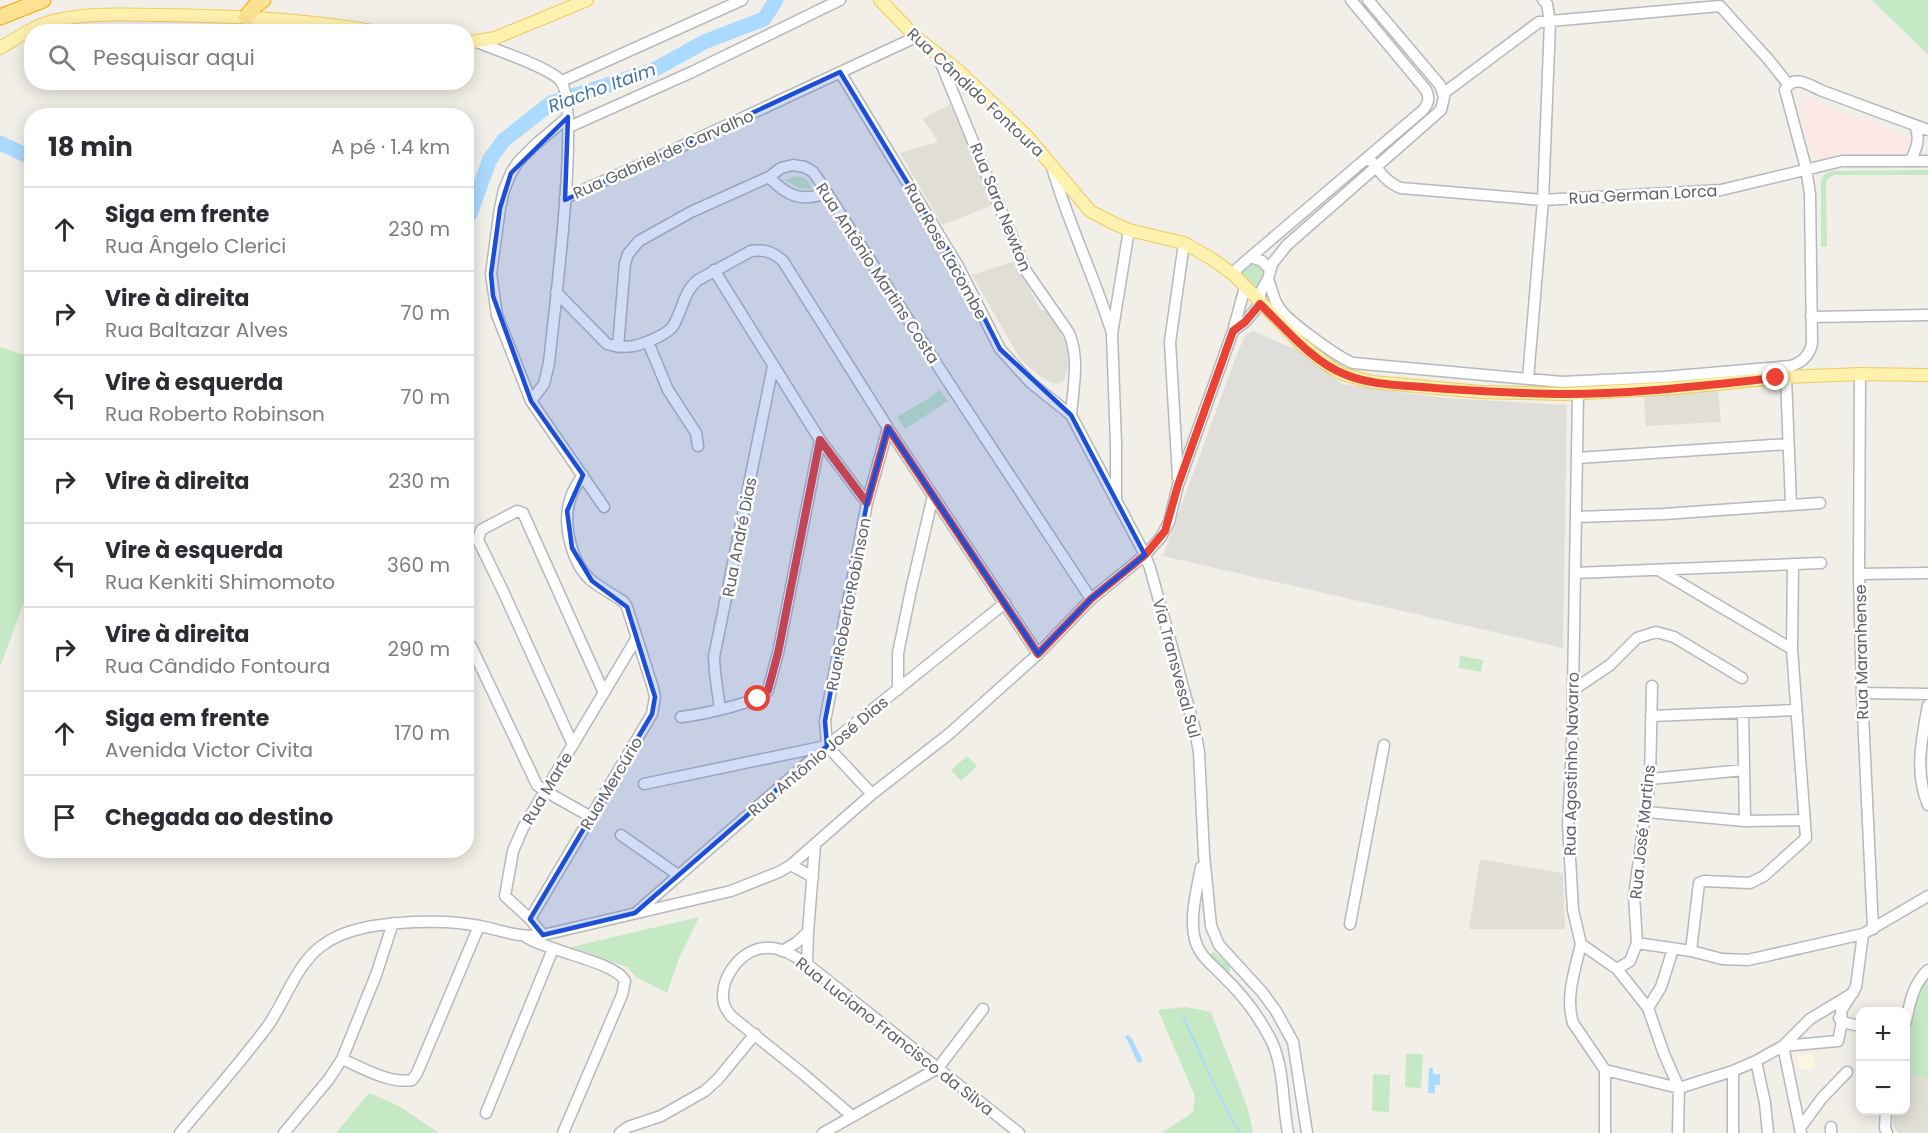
<!DOCTYPE html>
<html lang="pt">
<meta charset="utf-8">
<style>
:root{--surface:#fff;--page:#f7f7f7;--text:#2b2b33;--muted:#7c7c81;--line:#e1e1e2}
body{margin:0;font-family:Poppins,sans-serif;background:var(--page);color:var(--text)}
.controls{position:absolute;right:18px;bottom:18px;display:grid;overflow:hidden;border-radius:12px;box-shadow:0 3px 15px #0003}
.controls button{width:54px;height:54px;display:grid;place-items:center;padding:0;border:0;border-bottom:2px solid var(--line);background:var(--surface);color:var(--text);font:30px sans-serif}
.stop{position:absolute;width:18px;height:18px;margin:-14px;border:4px solid #ea4335;border-radius:50%;background:#fff}
.stop.end{background:#ea4335;border-color:#fff;box-shadow:0 2px 6px #0008}
.list{margin:0;padding:0;list-style:none}
h2{display:flex;justify-content:space-between;align-items:center;height:78px;margin:0;padding:0 24px;font-size:26px}
h2 small{font-size:20px;font-weight:400;color:var(--muted)}
.list li{display:grid;grid-template-columns:39px 1fr auto;gap:18px;align-items:center;box-sizing:border-box;height:84px;padding:0 24px;border-top:2px solid var(--line)}
.list b{display:block;font-size:22px;white-space:nowrap}
.list p{margin:0;font-size:20px;white-space:nowrap;color:var(--muted)}
.list em{font-size:20px;font-style:normal;color:var(--muted)}
.icon{flex:none;width:33px;height:33px;fill:none;stroke:currentColor;stroke-width:2;stroke-linecap:round;stroke-linejoin:round}
.map{position:relative;flex:none;width:1928px;height:1133px;overflow:hidden}
.search{position:absolute;background:var(--surface);box-shadow:0 3px 15px #0003;left:24px;top:24px;width:450px;height:66px;display:flex;align-items:center;gap:15px;box-sizing:border-box;padding:0 21px;border-radius:24px;color:var(--muted);font-size:22px}
.panel{position:absolute;background:var(--surface);box-shadow:0 3px 15px #0003;left:24px;top:108px;width:450px;height:750px;border-radius:24px}
.map>svg:first-child{display:block}
</style>
<div class="map">
<svg width="1928" height="1133" viewBox="0 0 1928 1133">
<rect width="100%" height="100%" fill="#f1efe8"/>
<path fill="#fef7e0" d="M1813,1054l1,14 -15,2 -2,-14z"/>
<path fill="#e0deda" d="M1253,331l46,20 43,33 101,14 124,7 -4,243 -400,-92 72,-197 10,-23z"/>
<path fill="#e1ded6" d="M950,104l43,101 -51,20 -42,-72 38,-11 -15,-23z
M1015,261l25,48 6,2 14,21 7,15 1,20 -4,14 -5,3 -10,-2 -10,-6 -19,-17 -48,-84z
M1718,390l3,32 -75,4 -2,-30z
M1480,859l83,14 2,56h-96z
M1906,1071l22,8v54h-30l-5,-8v-14l13,-1z"/>
<path fill="#fce8e6" d="M1808,99l98,36 5,6 -1,5 -3,6 -3,2h-66l-17,5 -4,-1 -5,-3 -12,-49 4,-6z"/>
<path fill="#c5e8c5" d="M1872,0h56v55l-2,-2z
M1928,170v5h-95l-7,6 1,66h-6v-64c0,-7 5,-11 12,-12z
M797,176l8,2 8,11 -14,-1 -14,-8z
M1252,263l8,3 4,7 -7,16 -17,-15 7,-8z
M0,347l24,8 7,15v213l-31,84z
M940,390l8,11 -43,28 -8,-12 37,-22 -1,-1z
M1460,656l23,4 -2,12 -22,-4z
M967,756l10,10 -16,15 -10,-11z
M699,917l-20,41 -12,35 -31,-16 -9,-10 -56,-20z
M1214,952l16,14v6h-3l-18,-17z
M1928,973v106l-22,-8 1,-42 9,-33z
M1186,1007l25,5 37,97 5,24h-91l31,-21 2,-16 -37,-86z
M1406,1054h17l-2,34 -16,-1z
M1373,1074l17,1 -1,37 -17,-1z
M369,1093l30,13 40,27h-103z"/>
<path fill="#aadaff" d="M1128,1035l4,4 11,22 -5,2 -13,-27z
M1429,1068h4v6h7v11h-5v8h-7z"/>
<g fill="none" stroke-linecap="round" stroke-linejoin="round">
<path stroke="#aadaff" stroke-width="2" d="M1183,1016l31,68 25,49"/>
<path stroke="#aadaff" stroke-width="15" d="M0,143l32,15
M466,216l4,-2 20,-55 14,-19 47,-37 101,-32 52,-29 60,-23 12,-19"/>
<g stroke="#b5b8bc" stroke-width="13">
<path id="minor" d="M477,42c19,8 71,25 83,38 22,23 -7,241 -11,283l-5,21 -13,17
M938,56l88,215 43,62c11,26 4,55 2,82
M840,72l118,194 42,83 30,33 41,33 74,140 5,13 45,162 4,22 5,103 7,71 8,19 43,47 14,19 17,31 14,91
M562,81l180,-81
M1444,93l95,-71 181,-16 48,53 20,25
M568,117l-32,27 -18,18 -7,11 -7,17 -4,18 -9,66 6,41 34,86 73,106
M569,127l123,-55 148,-72
M1368,157c10,12 18,26 33,31l142,12 178,-10 121,-29h86
M1911,160c5,-11 10,-21 4,-34
M1052,167c16,56 42,108 59,163
M769,177c19,20 32,25 58,16
M565,198l100,-44 251,-117
M1251,257l11,4 8,9
M714,270l106,170 47,63
M1234,275l4,-7 9,-8 175,-149c7,-7 8,-13 4,-21l-75,-90
M1268,279c4,10 5,21 12,30 9,13 59,49 73,54l209,19 102,-5 127,-11c12,-4 19,-11 21,-23l-2,-149 -4,-26 -21,-78c8,-16 23,-6 35,0l108,40
M556,292l51,52c19,6 33,2 51,-7 6,-3 11,-5 15,-11 10,-16 10,-34 25,-46l53,-29c13,-2 22,1 32,10l105,167 150,226
M1811,317l117,-2
M1233,331l12,-9 15,-18v-11l8,-14 4,-15 15,-19 154,-135 3,-13 -4,-12 -72,-85
M648,342l20,48 28,43 2,13
M618,347l7,-84 3,-9 11,-13 52,-29 78,-35 12,-9 12,-3 12,2 8,5 7,10 127,198 144,219
M1860,374l-1,200 3,119 11,236
M1786,377l5,127
M1528,379l15,-179 7,-178 -3,-18 -4,-4
M1578,394l-6,355 -4,75 5,86 8,34 36,25 31,39 16,46 15,34 -1,45
M1577,458l211,-14
M1178,478l-8,-136 14,-99
M1116,500v-56l-4,-110 17,-104
M1576,517l88,-3 156,-11
M1660,571l132,78
M1575,573l246,-10
M1859,574l69,-1
M471,646l66,139 8,6 46,26
M898,690v-37l13,-63 22,-94
M1573,690l37,-25 27,-27 19,-6 18,5 68,41
M1862,693l66,1
M1928,705c-6,33 -14,67 0,100
M720,709l-5,-36 -1,-16 59,-291
M1743,712l2,109
M1651,716l145,-6
M681,717c17,-2 79,-14 87,-27l10,-37 42,-213
M573,745l-71,-156 -24,-49 3,-10 36,-19 6,2 81,180
M827,746l-2,-25 42,-218 21,-75
M827,746l45,48
M1650,779l94,-9
M644,784l182,-38
M1647,812l98,9 59,-1
M621,835l57,40
M791,865l22,12
M1201,867c-4,23 -12,51 -6,73 5,17 17,24 28,36 20,19 37,42 49,66 13,29 10,61 16,91
M638,911l189,-165 178,-143
M530,919l122,-205 3,-17 -2,-9 -26,-81 -3,-5c-10,-7 -22,-13 -32,-21 -20,-16 -30,-57 -22,-81 2,-9 8,-17 13,-25
M1350,924l34,-179
M543,935l-13,-16 -25,-23 8,-45 10,-23 113,-189
M526,937c21,14 90,25 99,44l-3,14 -59,138
M1637,943l54,8 31,8 26,1 115,-26 65,-38
M1581,944c-6,26 -16,53 -8,79l32,47
M782,951l14,-8 12,-11
M1691,951l8,-68 5,-2 46,2 14,-7 42,-38 -14,-189 1,-84
M807,964l1,-32 7,-87
M1617,969l13,-8 7,-18 -3,-47 16,-117 2,-93
M1648,1008l13,-21 12,-38
M1839,1018l3,4 18,4
M1906,1021c4,-19 7,-37 22,-51
M342,1059c21,9 47,25 70,21l5,-7 62,-147
M1756,1061l9,42 3,30
M1605,1070l74,18 54,-17 23,-10 27,-15 27,-27 43,-26
M1886,1110l-1,18 2,5
M486,1113l67,-164
M852,1116l-50,-43 -71,-57c-3,-4 -6,-8 -7,-12 -6,-24 16,-54 40,-56 16,-2 30,8 43,16l212,169
M1831,1127v6
M1800,1128l22,-30 25,-26
M180,1133c29,-35 60,-70 87,-106 18,-25 28,-60 53,-80 26,-21 64,-23 96,-25 21,-1 43,0 64,4 23,5 39,12 63,9l188,-44 48,-19 12,-7 81,-71 77,-60 89,-80 53,-55 54,-44 16,-18 8,-15 9,-37 55,-154 12,-44
M284,1133l45,-54 13,-20 34,-84 17,-52
M620,1133l8,-6 33,-11 44,-25 13,-12 37,-45
M823,1133l115,-65 45,-59
M1605,1133v-63
M1733,1133v-62
M1801,1133l-18,-87 55,-5 4,-19 -1,-11 15,-24 7,-53"/>
</g>
<g stroke="#f2c960" stroke-width="14">
<path id="major" d="M880,0l36,37 44,35 67,64 63,75 23,12 16,7 55,13 28,16 22,16 67,69 25,20 16,10 30,8 109,10 84,2 110,-6 111,-11 74,-3 68,1
M466,43l29,-5 92,-38
M0,48c17,-10 34,-22 53,-27 36,-9 74,-6 110,-6 71,1 144,4 214,17"/>
</g>
<g stroke="#f9ab00" stroke-width="17">
<path id="highway" d="M0,17l43,-17
M246,17l11,-13 6,-4"/>
</g>
<use href="#minor" stroke="#fff" stroke-width="10"/>
<use href="#major" stroke="#fff2af" stroke-width="12"/>
<use href="#highway" stroke="#fde293" stroke-width="15"/>
</g>
<g fill="none" stroke-linecap="round" stroke-linejoin="round">
<path stroke="#ea4335" stroke-width="8" d="M758,699l10,-9 10,-37 42,-213 47,63 21,-75 150,226 53,-55 54,-44 20,-24 13,-46 55,-154 12,-9 15,-18c24,23 53,58 84,70 28,12 60,11 90,14 44,3 88,6 132,6 70,0 140,-9 210,-16"/>
</g>
<path fill="#1d4ed8" fill-opacity="0.2" stroke="#1d4ed8" stroke-width="4.5" stroke-linejoin="round" d="M840,72l118,194 42,83 71,66 74,140 -54,44 -53,55 -150,-226 -21,75 -42,218 2,25 -192,167 -92,22 -13,-16 122,-205 3,-17 -28,-90 -35,-26 -20,-33 -5,-37 16,-36 -52,-74 -38,-105 -2,-22 9,-66 11,-35 57,-56 -3,83z"/>
<g text-anchor="middle" stroke-width="5" stroke-linejoin="round" paint-order="stroke">
<g font-size="16" fill="#5f6368" stroke="#fff">
<text transform="translate(976 92) rotate(43)" y="6">Rua Cândido Fontoura</text>
<text transform="translate(663 154) rotate(-24)" y="6">Rua Gabriel de Carvalho</text>
<text transform="translate(1643 194) rotate(-3)" y="6">Rua German Lorca</text>
<text transform="translate(1001 207) rotate(68)" y="6">Rua Sara Newton</text>
<text transform="translate(946 251) rotate(61)" y="6">Rua Rose Lacombe</text>
<text transform="translate(878 273) rotate(57)" y="6">Rua Antônio Martins Costa</text>
<text transform="translate(739 537) rotate(-79)" y="6">Rua André Dias</text>
<text transform="translate(848 604) rotate(-79)" y="6">Rua Roberto Robinson</text>
<text transform="translate(1861 652) rotate(-91)" y="6">Rua Maranhense</text>
<text transform="translate(1177 668) rotate(75)" y="6">Via Transvesal Sul</text>
<text transform="translate(818 756) rotate(-40)" y="6">Rua Antônio José Dias</text>
<text transform="translate(1571 764) rotate(-89)" y="6">Rua Agostinho Navarro</text>
<text transform="translate(611 783) rotate(-59)" y="6">Rua Mercúrio</text>
<text transform="translate(547 788) rotate(-59)" y="6">Rua Marte</text>
<text transform="translate(1642 832) rotate(-84)" y="6">Rua José Martins</text>
<text transform="translate(895 1036) rotate(38)" y="6">Rua Luciano Francisco da Silva</text>
</g>
<g font-size="18" font-style="italic" fill="#4174aa" stroke="#fff">
<text transform="translate(602 88) rotate(-20)" y="6">Riacho Itaim</text>
</g>
</g>
</svg>
<div class="controls">
<button>+</button>
<button>−</button>
</div>
<div class="stop" style="left:758px;top:699px"></div>
<div class="stop end" style="left:1776px;top:378px"></div>
<div class="search"><svg class="icon" aria-label="search" viewBox="0 0 24 24"><circle cx="10" cy="10" r="6"/><path d="M15 15l6 6"/></svg>Pesquisar aqui</div>
<section class="panel">
<h2>18 min<small>A pé · 1.4 km</small></h2>
<ul class="list">
<li><svg class="icon" aria-label="ahead" viewBox="0 0 24 24"><path d="M12 20V5M6 11l6-6 6 6"/></svg><div><b>Siga em frente</b><p>Rua Ângelo Clerici</p></div><em>230 m</em></li>
<li><svg class="icon" aria-label="right" viewBox="0 0 24 24"><path d="M7 20v-9h11M14 6l5 5-5 5"/></svg><div><b>Vire à direita</b><p>Rua Baltazar Alves</p></div><em>70 m</em></li>
<li><svg class="icon" aria-label="left" viewBox="0 0 24 24"><path d="M17 20v-9H6M10 6l-5 5 5 5"/></svg><div><b>Vire à esquerda</b><p>Rua Roberto Robinson</p></div><em>70 m</em></li>
<li><svg class="icon" aria-label="right" viewBox="0 0 24 24"><path d="M7 20v-9h11M14 6l5 5-5 5"/></svg><div><b>Vire à direita</b></div><em>230 m</em></li>
<li><svg class="icon" aria-label="left" viewBox="0 0 24 24"><path d="M17 20v-9H6M10 6l-5 5 5 5"/></svg><div><b>Vire à esquerda</b><p>Rua Kenkiti Shimomoto</p></div><em>360 m</em></li>
<li><svg class="icon" aria-label="right" viewBox="0 0 24 24"><path d="M7 20v-9h11M14 6l5 5-5 5"/></svg><div><b>Vire à direita</b><p>Rua Cândido Fontoura</p></div><em>290 m</em></li>
<li><svg class="icon" aria-label="ahead" viewBox="0 0 24 24"><path d="M12 20V5M6 11l6-6 6 6"/></svg><div><b>Siga em frente</b><p>Avenida Victor Civita</p></div><em>170 m</em></li>
<li><svg class="icon" aria-label="arrive" viewBox="0 0 24 24"><path d="M6 21V4h12l-3 4 3 4H6"/></svg><div><b>Chegada ao destino</b></div></li>
</ul>
</section>
</div>
